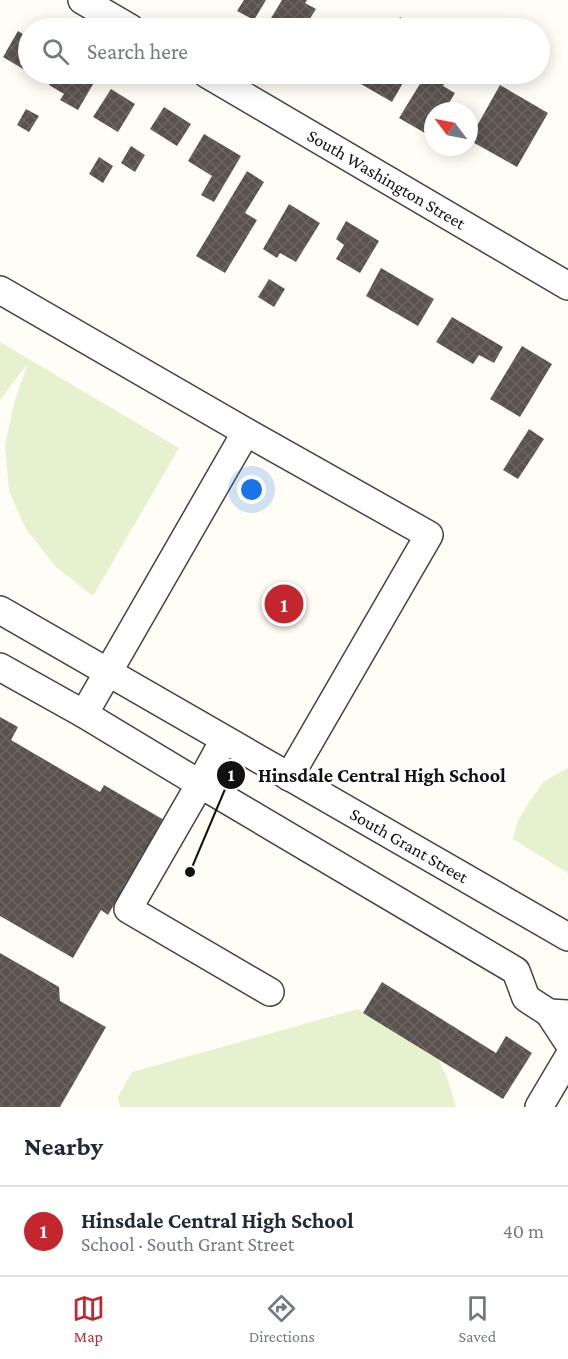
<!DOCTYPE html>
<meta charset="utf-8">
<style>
:root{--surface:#fff;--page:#f2f2f3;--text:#1f2937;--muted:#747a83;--line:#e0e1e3;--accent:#c4262e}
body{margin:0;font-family:"Crimson Pro",serif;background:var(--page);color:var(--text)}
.compass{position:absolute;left:424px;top:102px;width:54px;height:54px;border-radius:50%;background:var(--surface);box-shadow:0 3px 15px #0003;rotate:302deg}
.you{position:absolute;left:252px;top:490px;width:21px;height:21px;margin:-15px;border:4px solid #fff;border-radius:50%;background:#1a73e8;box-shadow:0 0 0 9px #1a73e833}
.badge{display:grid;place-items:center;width:39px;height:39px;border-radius:50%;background:var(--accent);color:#fff;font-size:20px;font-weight:700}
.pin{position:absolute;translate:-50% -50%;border:3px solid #fff;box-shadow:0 2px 6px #0006}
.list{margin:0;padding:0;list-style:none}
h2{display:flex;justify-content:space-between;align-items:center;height:78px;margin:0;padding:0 24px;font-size:26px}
h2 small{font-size:20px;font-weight:400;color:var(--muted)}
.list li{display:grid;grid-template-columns:39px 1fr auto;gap:18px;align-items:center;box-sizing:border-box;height:90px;padding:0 24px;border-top:2px solid var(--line)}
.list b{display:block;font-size:22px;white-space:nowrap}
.list p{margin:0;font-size:20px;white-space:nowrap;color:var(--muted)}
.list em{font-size:20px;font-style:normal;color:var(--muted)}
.icon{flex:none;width:33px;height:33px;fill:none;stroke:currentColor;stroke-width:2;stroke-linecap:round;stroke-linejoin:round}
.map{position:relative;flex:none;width:568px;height:1107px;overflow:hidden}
.search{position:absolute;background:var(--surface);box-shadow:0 3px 15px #0003;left:18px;right:18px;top:18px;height:66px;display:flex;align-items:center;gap:15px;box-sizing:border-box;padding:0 21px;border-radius:33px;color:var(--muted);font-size:22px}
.sheet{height:168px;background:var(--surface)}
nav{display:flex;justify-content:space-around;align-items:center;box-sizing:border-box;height:84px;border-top:2px solid var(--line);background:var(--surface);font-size:16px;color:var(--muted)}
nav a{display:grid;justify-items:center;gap:3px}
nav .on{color:var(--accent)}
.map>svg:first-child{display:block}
</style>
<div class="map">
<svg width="568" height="1107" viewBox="0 0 568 1107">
<defs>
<pattern id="building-cross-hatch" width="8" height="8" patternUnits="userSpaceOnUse" patternTransform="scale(1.5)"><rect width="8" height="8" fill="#5a524d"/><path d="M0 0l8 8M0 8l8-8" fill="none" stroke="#6d6662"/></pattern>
</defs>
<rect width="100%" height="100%" fill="#fffdf5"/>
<path fill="#e6f2cf" d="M0,342l179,106 -86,148 -37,-29 -30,-38 -17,-38 -4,-46 9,-42 14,-40 -28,37z
M568,768v105l-55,-34 4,-16 9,-16 17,-25z
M358,1009l80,49 10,22 8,27h-336l-2,-10 14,-25z"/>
<path fill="url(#building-cross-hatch)" d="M244,0h22l-12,20 -17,-9z
M282,0h25l-2,3 11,6 -12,19h-39z
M400,17l20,11h-26z
M18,31l10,6v35l-25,-15z
M55,74h44l-21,36 -18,-10 4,-6 -15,-9z
M331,74h15l-4,6z
M368,74h40l-16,28 -31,-18z
M426,74h24l-7,12 12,7 -11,18h-11v19l-3,6 -31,-18z
M500,85l48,28 -31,54 -48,-27z
M111,89l24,15 -17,28 -25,-15z
M164,107l27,17 -14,22 -27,-17z
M26,109l13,7 -10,16 -12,-7z
M204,134l37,22 -27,46 -13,-7 11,-19 -24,-15z
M131,146l14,9 -10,17 -14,-9z
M99,157l14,9 -10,17 -14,-9z
M247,171l17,11 -19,31 12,7 -32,53 -29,-17z
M289,204l31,19 -24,39 -16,-9 -3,5 -14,-9z
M346,221l33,20 -19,32 -24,-14 8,-14 -8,-6z
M381,268l53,31 -16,27 -52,-30z
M269,279l16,10 -11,18 -16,-10z
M452,317l51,30 -9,16 -15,-8 -6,9 -37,-22z
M522,346l30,18 -32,53 -30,-18z
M529,429l15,10 -26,40 -15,-9z
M0,717l18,10 -7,13 89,52 4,-7 60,35 -56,95 -7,-5 -28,48 -73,-42z
M0,953l59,34 1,14 46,26 -46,80h-60z
M382,982l114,71 10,-17 26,17 -29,46 -140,-86z"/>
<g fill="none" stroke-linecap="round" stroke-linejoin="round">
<g stroke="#444" stroke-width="30">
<g id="minor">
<path d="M82,0l48,28"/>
<path id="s1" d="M207,74l361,212"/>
<path d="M0,290l246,142"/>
<path id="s2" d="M0,610l568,327"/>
<path d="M0,667l84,47 116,70 -72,125 142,83"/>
<path d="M84,714l162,-282 183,103 -140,242"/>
<path d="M224,740l-24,44 316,187 10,27 23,15"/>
<path d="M568,1014l-19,-1 19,29"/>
<path d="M539,1107l29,-49"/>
</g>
</g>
<use href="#minor" stroke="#fff" stroke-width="27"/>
</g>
<g text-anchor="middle" stroke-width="6" stroke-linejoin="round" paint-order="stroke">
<g font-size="18" fill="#111" stroke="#fff">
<text dy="6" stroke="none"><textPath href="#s1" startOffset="208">South Washington Street</textPath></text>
<text dy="6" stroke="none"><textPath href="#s2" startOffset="472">South Grant Street</textPath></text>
</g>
</g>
<path fill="none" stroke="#111" stroke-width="2" d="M190 872L231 775"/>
<g fill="#111" stroke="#fff" stroke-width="2">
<circle cx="190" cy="872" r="6"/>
<circle cx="231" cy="775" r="15"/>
</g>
<g font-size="18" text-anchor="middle" font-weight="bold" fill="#fff">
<text x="231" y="781">1</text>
</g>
<g font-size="20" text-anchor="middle" font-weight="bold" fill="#111" stroke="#fff" stroke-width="6" stroke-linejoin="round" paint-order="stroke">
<text x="382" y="782">Hinsdale Central High School</text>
</g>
</svg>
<svg class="compass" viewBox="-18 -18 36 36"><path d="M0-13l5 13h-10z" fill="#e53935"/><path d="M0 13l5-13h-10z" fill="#747a83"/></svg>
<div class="you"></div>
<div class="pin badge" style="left:284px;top:604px">1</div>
<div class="search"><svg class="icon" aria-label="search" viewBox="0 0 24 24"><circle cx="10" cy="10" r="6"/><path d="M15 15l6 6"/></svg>Search here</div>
</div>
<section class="sheet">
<h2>Nearby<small></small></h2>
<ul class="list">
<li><span class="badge">1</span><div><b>Hinsdale Central High School</b><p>School · South Grant Street</p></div><em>40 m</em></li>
</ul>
</section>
<nav>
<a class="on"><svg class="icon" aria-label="map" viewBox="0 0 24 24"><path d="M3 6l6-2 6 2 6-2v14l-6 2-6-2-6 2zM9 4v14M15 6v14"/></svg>Map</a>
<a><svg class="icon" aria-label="directions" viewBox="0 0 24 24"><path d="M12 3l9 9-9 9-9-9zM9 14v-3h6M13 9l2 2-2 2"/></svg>Directions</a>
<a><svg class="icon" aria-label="saved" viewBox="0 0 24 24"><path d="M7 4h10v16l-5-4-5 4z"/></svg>Saved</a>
</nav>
